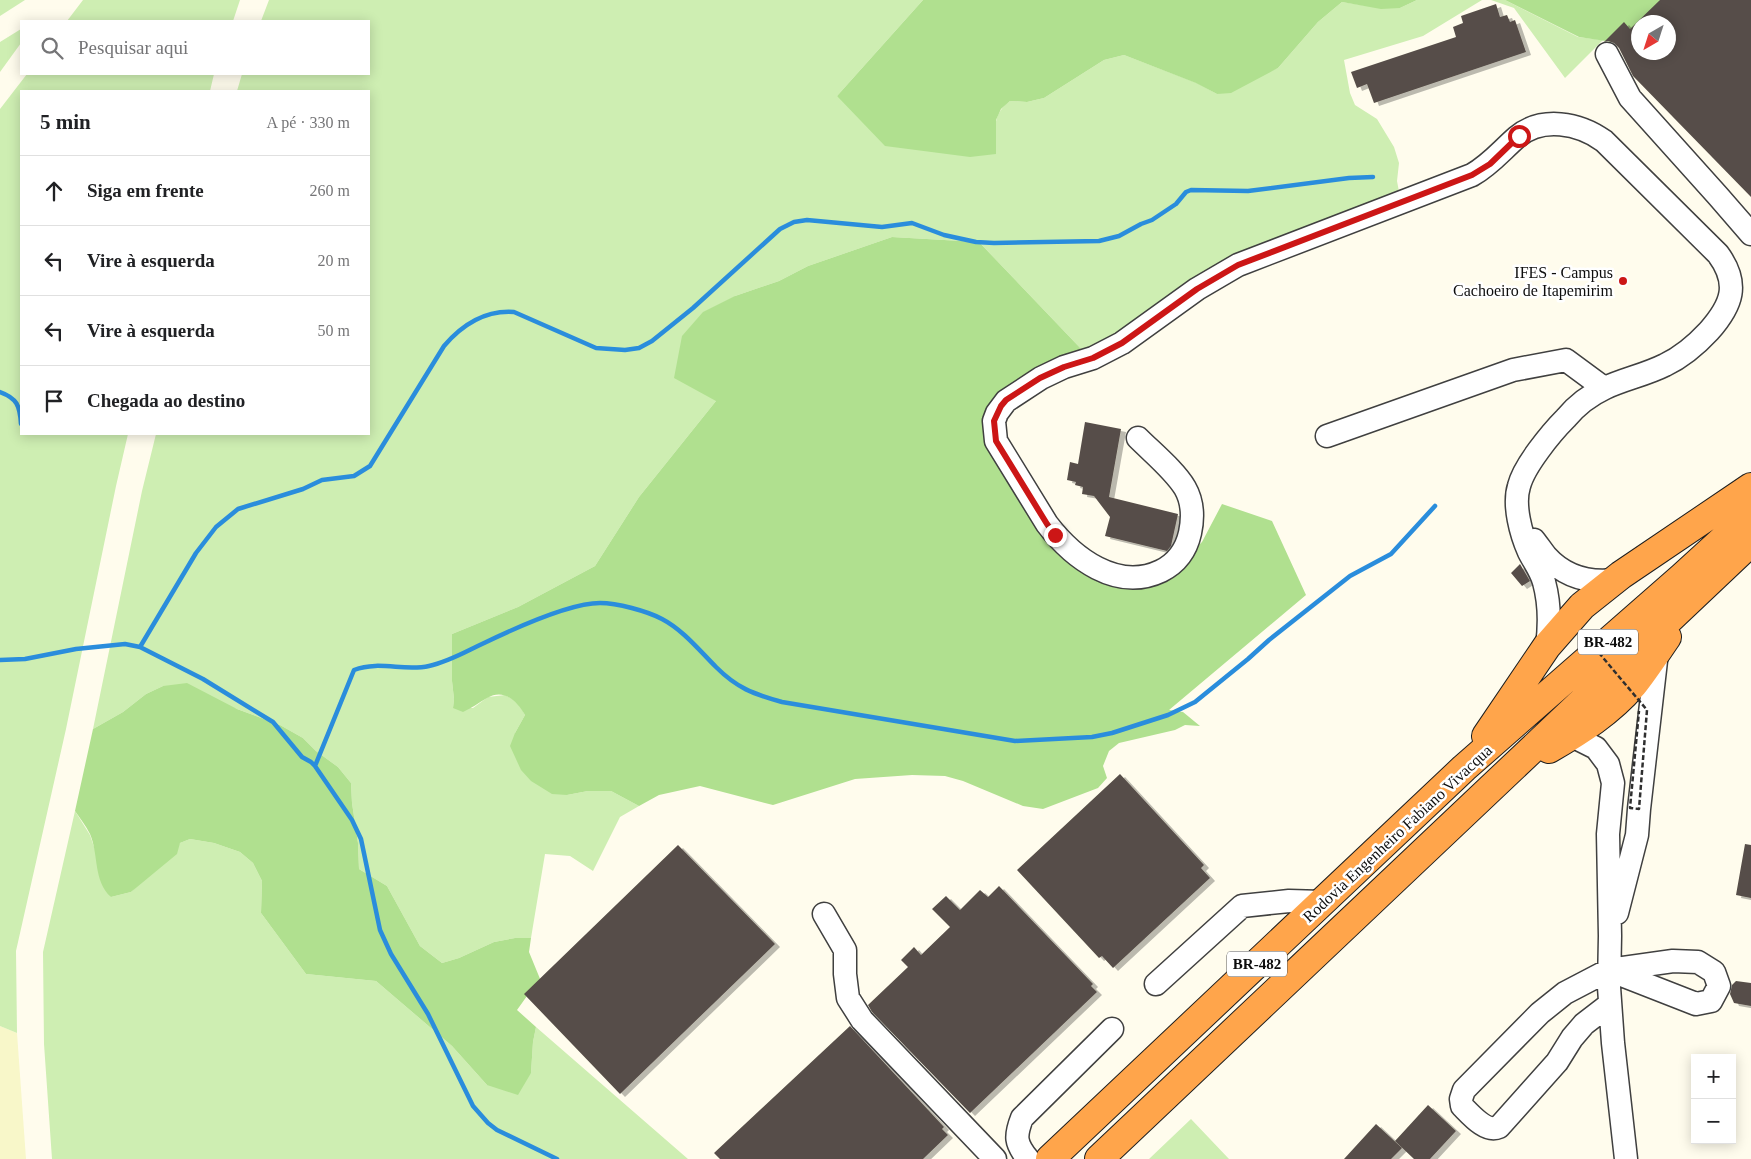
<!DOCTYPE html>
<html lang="pt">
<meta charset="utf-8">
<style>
:root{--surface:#fff;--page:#f6f6f6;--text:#202124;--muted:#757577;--line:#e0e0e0}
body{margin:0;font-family:"Times New Roman",serif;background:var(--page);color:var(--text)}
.controls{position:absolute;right:15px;bottom:15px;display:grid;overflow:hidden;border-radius:0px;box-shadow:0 2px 12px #0003}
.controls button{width:45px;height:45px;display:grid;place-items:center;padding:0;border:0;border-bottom:1px solid var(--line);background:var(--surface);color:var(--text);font:25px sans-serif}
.compass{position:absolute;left:1631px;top:15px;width:45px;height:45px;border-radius:50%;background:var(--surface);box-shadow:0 2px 12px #0003;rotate:219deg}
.stop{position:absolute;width:15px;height:15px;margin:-11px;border:4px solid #cc1616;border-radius:50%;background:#fff}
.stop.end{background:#cc1616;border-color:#fff;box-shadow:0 1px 5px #0008}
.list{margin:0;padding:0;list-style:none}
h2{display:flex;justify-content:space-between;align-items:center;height:65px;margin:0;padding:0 20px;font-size:21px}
h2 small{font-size:16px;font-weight:400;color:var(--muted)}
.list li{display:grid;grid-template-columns:32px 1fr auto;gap:15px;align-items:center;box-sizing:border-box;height:70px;padding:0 20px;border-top:1px solid var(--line)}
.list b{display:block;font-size:19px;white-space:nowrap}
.list em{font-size:16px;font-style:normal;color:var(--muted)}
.icon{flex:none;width:28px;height:28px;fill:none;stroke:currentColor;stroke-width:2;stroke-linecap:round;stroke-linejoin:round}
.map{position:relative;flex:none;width:1751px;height:1159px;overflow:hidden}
.search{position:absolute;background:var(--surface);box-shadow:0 2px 12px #0003;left:20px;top:20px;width:350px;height:55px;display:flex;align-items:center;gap:12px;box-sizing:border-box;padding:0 18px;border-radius:0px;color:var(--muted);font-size:19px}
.panel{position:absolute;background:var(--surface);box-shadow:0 2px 12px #0003;left:20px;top:90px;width:350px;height:345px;border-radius:0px}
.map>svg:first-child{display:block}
</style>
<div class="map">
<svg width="1751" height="1159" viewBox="0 0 1751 1159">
<defs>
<filter id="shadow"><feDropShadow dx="5" dy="3" stdDeviation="0" flood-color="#0004"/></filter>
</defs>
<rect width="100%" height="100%" fill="#fffced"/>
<path fill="#f8f7c9" d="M0,1026l17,7 9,126h-26z"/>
<path fill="#ceeeb2" d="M0,0h25l-25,16z
M83,0h157l-7,21h-166z
M269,0h654l-86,96 159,58c0,-23 -6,-38 14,-53l17,1 17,-4 60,-38 20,-5 73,28 20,11 61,-26 40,-46 24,-20 26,4 32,2 17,-8h65l-59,36 -79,24 6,33 5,12 22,14 17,28 5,16 -2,18 3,16 -315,156 -106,-111 -87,-5 -84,29 -29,15 -44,15 -19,105 -77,96 -44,69 -77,41 -66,27v47l2,18 -1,9h20l15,-11 17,-2 13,7 7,13 -10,18 52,62 21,-4h23l28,15 -19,11 -27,54 -23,-15 -25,-2 -14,84h-16l-21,4 -35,16 -17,5 -22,-17 -33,-60 -28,-17 -1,-26 -6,-40 -1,-20 -13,-16 -22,-16 -13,-13 -23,-13 -43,-16 -74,-23 -17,8 -23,18 -30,17 49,-238 14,-57h213v-343h-132l5,-17h127v-53h-108z
M1491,0h14l73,37 25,3 -38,38 -51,-70z
M21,29v14l-21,29v-30z
M27,74h187l-4,17h-189v343h107l-12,52 -50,243 -50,222 1,82 -17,-7v-917z
M75,811l15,24 21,62 20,-5 49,-49 10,-4 24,4 26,9 13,11 9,18 -1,32 45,61 70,7 76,65 35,39 44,-12 2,-31 3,-15 152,132h-636l-8,-115 -1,-92z
M1191,1119l38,40h-80z"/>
<path fill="#b0e08f" d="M923,0h494l-17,8 -19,1 -39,-7 -24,20 -40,46 -47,25 -14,1 -21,-11 -72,-28 -20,5 -60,38 -17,4 -17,-1 -9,8 -5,11v34l-26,3 -85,-11 -48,-50z
M1505,0h171c-12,18 -16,22 -38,22v12l-19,9 -40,-6z
M892,237l87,5 106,111 -98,58 88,152 97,8 30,-29 20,-38 50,17 34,74 -137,115 14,2 17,14 -15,-1 -10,5 -56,13 -10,8 -6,15 4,12 -9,10 -55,21 -20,-3 -60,-25 -18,-5 -33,-1 -57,4 -82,26 -73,-19 -41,9 -20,11 -28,-15h-23l-21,4 -15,-1 -21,-13 -10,-11 -11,-24 5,-13 10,-18c-8,-14 -21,-27 -38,-17 -9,5 -15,10 -24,14l-10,-4 1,-9 -2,-18v-47l66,-27 77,-41 44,-69 77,-96 -42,-23 8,-42 21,-24 32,-16 44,-15 29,-15z
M187,683l50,26 43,16 23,13 13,13 22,16 13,16 1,20 6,40 1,26 28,17 33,60 22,17 17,-5 35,-16 21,-4h16l-2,14 16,39 -18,5 -10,14 19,17 -3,15 -2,31 -13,22 -31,-10 -35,-39 -76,-65 -70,-7 -45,-61 1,-32 -9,-18 -13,-11 -26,-9 -24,-4 -10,4 -3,11 -46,38 -20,5c-18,-16 -12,-42 -21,-63 -4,-8 -10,-16 -15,-23l18,-82 30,-17 23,-18 17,-8z"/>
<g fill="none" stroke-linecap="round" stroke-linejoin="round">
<path stroke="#2a8ddc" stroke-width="4.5" d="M0,392c17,6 20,14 21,32
M140,647l56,-94 20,-26 22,-18 65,-20 19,-9 32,-4 16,-10 74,-120c18,-21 42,-36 70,-34l82,36 29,2 14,-2 13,-7 41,-33 87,-79 14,-7 13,-2 75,7 30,-4 32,12 32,7 18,1 105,-2 20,-5 22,-12 11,-4 24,-16 10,-12 5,-2 57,1 101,-13 24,-1
M0,660l25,-1 51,-10 49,-5 15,3 63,32 70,43 29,35 9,5 4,4 37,54 9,19 19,91 11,24 37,60 45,92 15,17 9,7 60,29
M315,766l39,-96c26,-10 50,2 75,-4 19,-4 36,-14 53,-22 29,-14 86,-41 118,-41 17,0 47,8 62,16 21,11 37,31 54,48 21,21 37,27 66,35l233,39 77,-4 20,-4 56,-18 27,-13 53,-43 21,-19 81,-64 41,-22 44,-48"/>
</g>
<path fill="#574e48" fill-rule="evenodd" filter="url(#shadow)" d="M1660,0h91v197l-118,-121 -14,-28 -5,-5 -6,-2 -4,1 20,-20 6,7zM1638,22h30v30h-30z
M1496,4l4,13 7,-2 3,7 5,-2 11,32 -152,51 -7,-19 -10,4 -6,-16 105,-35 -3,-10 10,-4 -2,-7z
M1085,422l36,7 -12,68 69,17 -7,32 -4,5 -62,-15 5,-19 -16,-21 -12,-2 1,-7 -8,-2 1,-3 -9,-2 3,-18 8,2z
M1520,564l10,17 -8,5 -11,-13z
M1120,774l84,91 -3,3 9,10 -97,90 -11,-12 -3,2 -82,-88z
M1745,844l6,1v53l-15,-3z
M678,845l97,99 -155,150 -96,-100z
M999,886l94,98 -2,2 6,6 -127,121 -98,-101 -4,-7 40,-38 -7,-7 13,-13 7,8 29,-28 -18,-18 14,-13 14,14 20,-20 8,7z
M1736,981l15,2v23l-17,-3 -4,-9 2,-9z
M850,1026l94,101 -2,2 6,6 -25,24h-203l-6,-6z
M1428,1105l28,26 -26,28h-16l-19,-18z
M1376,1124l26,24 -11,11h-47z"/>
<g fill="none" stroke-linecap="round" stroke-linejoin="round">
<g stroke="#404040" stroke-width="25">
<path id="minor" d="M1607,54l23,44 88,98 33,38
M1327,436l186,-66 53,-10 38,28
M1138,438c15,15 37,33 47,50 8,14 8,31 5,45 -4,18 -13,30 -29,38 -44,21 -88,-13 -114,-47l-51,-83 -2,-20 3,-8 9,-12 35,-23 23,-11 29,-9 29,-15 75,-54 41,-24 234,-90c18,-10 30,-25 45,-38 25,-21 62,-14 87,4l114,113c22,30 14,51 -9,77 -13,14 -27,26 -44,34 -20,10 -41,14 -60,23 -15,7 -29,18 -39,30 -15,15 -42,48 -47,68 -6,19 2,48 10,66 5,10 12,19 15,30 6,22 6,42 3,64
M1534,540c4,5 8,11 12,16 18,20 42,27 68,24
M1568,737l10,2 18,9 12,16 5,19 -5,51 2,102 -1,51 4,56 13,116
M1617,913l20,-78 2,-26 18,-157
M824,914l21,36v24l3,24 14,22 133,139
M1609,970l87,34 15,-3 8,-15 -5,-14 -16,-10 -25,-1 -64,9 -44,23 -25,20 -76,77 -3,9 1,7c9,9 24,27 37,21l58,-65 15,-24 12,-14 26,-20
M1156,984l86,-78 47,-5 34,1
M1028,1159c-13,-16 -13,-23 -6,-41l90,-89"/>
</g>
<g stroke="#1e1e1e" stroke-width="30">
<path id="highway" d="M1486,736l61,-90 35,-40 39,-31 130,-88
M1549,749c31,-18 61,-37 84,-64 12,-15 23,-32 34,-48
M1050,1159l414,-391 218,-191 69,-63
M1099,1159l652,-617"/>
</g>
<use href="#minor" stroke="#fff" stroke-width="22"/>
<use href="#highway" stroke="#ffa54b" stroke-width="28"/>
<path stroke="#2f2f2f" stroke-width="2.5" stroke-dasharray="5 2.5" stroke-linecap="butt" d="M1594,647l53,63 -8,99 -9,-1 9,-97"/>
</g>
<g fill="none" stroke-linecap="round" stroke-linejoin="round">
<path stroke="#cc1616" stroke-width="6" d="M1055,535l-8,-11 -51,-83 -2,-20 7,-15 5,-6 34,-22 24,-11 29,-9 29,-15 75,-54 41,-24 234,-90 18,-11 29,-28"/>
</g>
<circle fill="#cc1616" stroke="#fff" stroke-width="2" cx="1623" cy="281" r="5"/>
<g text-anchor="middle" stroke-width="5" stroke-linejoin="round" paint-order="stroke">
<g fill="#fff" stroke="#565656" stroke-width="1">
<rect x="1578" y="629.5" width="60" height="25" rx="4"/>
<rect x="1227" y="951.5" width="60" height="25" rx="4"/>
</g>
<g font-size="15" font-weight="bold" fill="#0d0d0d">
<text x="1608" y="647">BR-482</text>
<text x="1257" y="969">BR-482</text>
</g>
<g font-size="16" fill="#0d0d0d" stroke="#fff" text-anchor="end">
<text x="1613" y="278">IFES - Campus<tspan x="1613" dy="18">Cachoeiro de Itapemirim</tspan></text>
</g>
<g font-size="16" fill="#0d0d0d" stroke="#fff">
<text transform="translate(1397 833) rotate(-43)" y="6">Rodovia Engenheiro Fabiano Vivacqua</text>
</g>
</g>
</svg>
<div class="controls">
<button>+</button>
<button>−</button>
</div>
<svg class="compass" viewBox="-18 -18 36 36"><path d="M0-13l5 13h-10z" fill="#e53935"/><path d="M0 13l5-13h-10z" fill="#757577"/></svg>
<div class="stop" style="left:1519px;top:136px"></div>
<div class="stop end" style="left:1055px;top:535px"></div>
<div class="search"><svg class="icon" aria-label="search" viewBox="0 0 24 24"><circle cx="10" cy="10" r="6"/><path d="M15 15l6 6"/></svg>Pesquisar aqui</div>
<section class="panel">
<h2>5 min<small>A pé · 330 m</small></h2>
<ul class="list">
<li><svg class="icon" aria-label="ahead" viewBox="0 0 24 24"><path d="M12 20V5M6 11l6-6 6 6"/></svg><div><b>Siga em frente</b></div><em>260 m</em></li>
<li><svg class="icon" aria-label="left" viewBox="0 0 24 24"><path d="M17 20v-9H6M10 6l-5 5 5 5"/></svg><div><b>Vire à esquerda</b></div><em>20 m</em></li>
<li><svg class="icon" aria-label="left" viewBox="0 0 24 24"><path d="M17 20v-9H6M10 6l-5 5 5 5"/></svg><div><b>Vire à esquerda</b></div><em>50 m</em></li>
<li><svg class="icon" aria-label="arrive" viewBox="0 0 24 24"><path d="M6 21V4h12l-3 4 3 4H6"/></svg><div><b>Chegada ao destino</b></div></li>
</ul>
</section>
</div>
